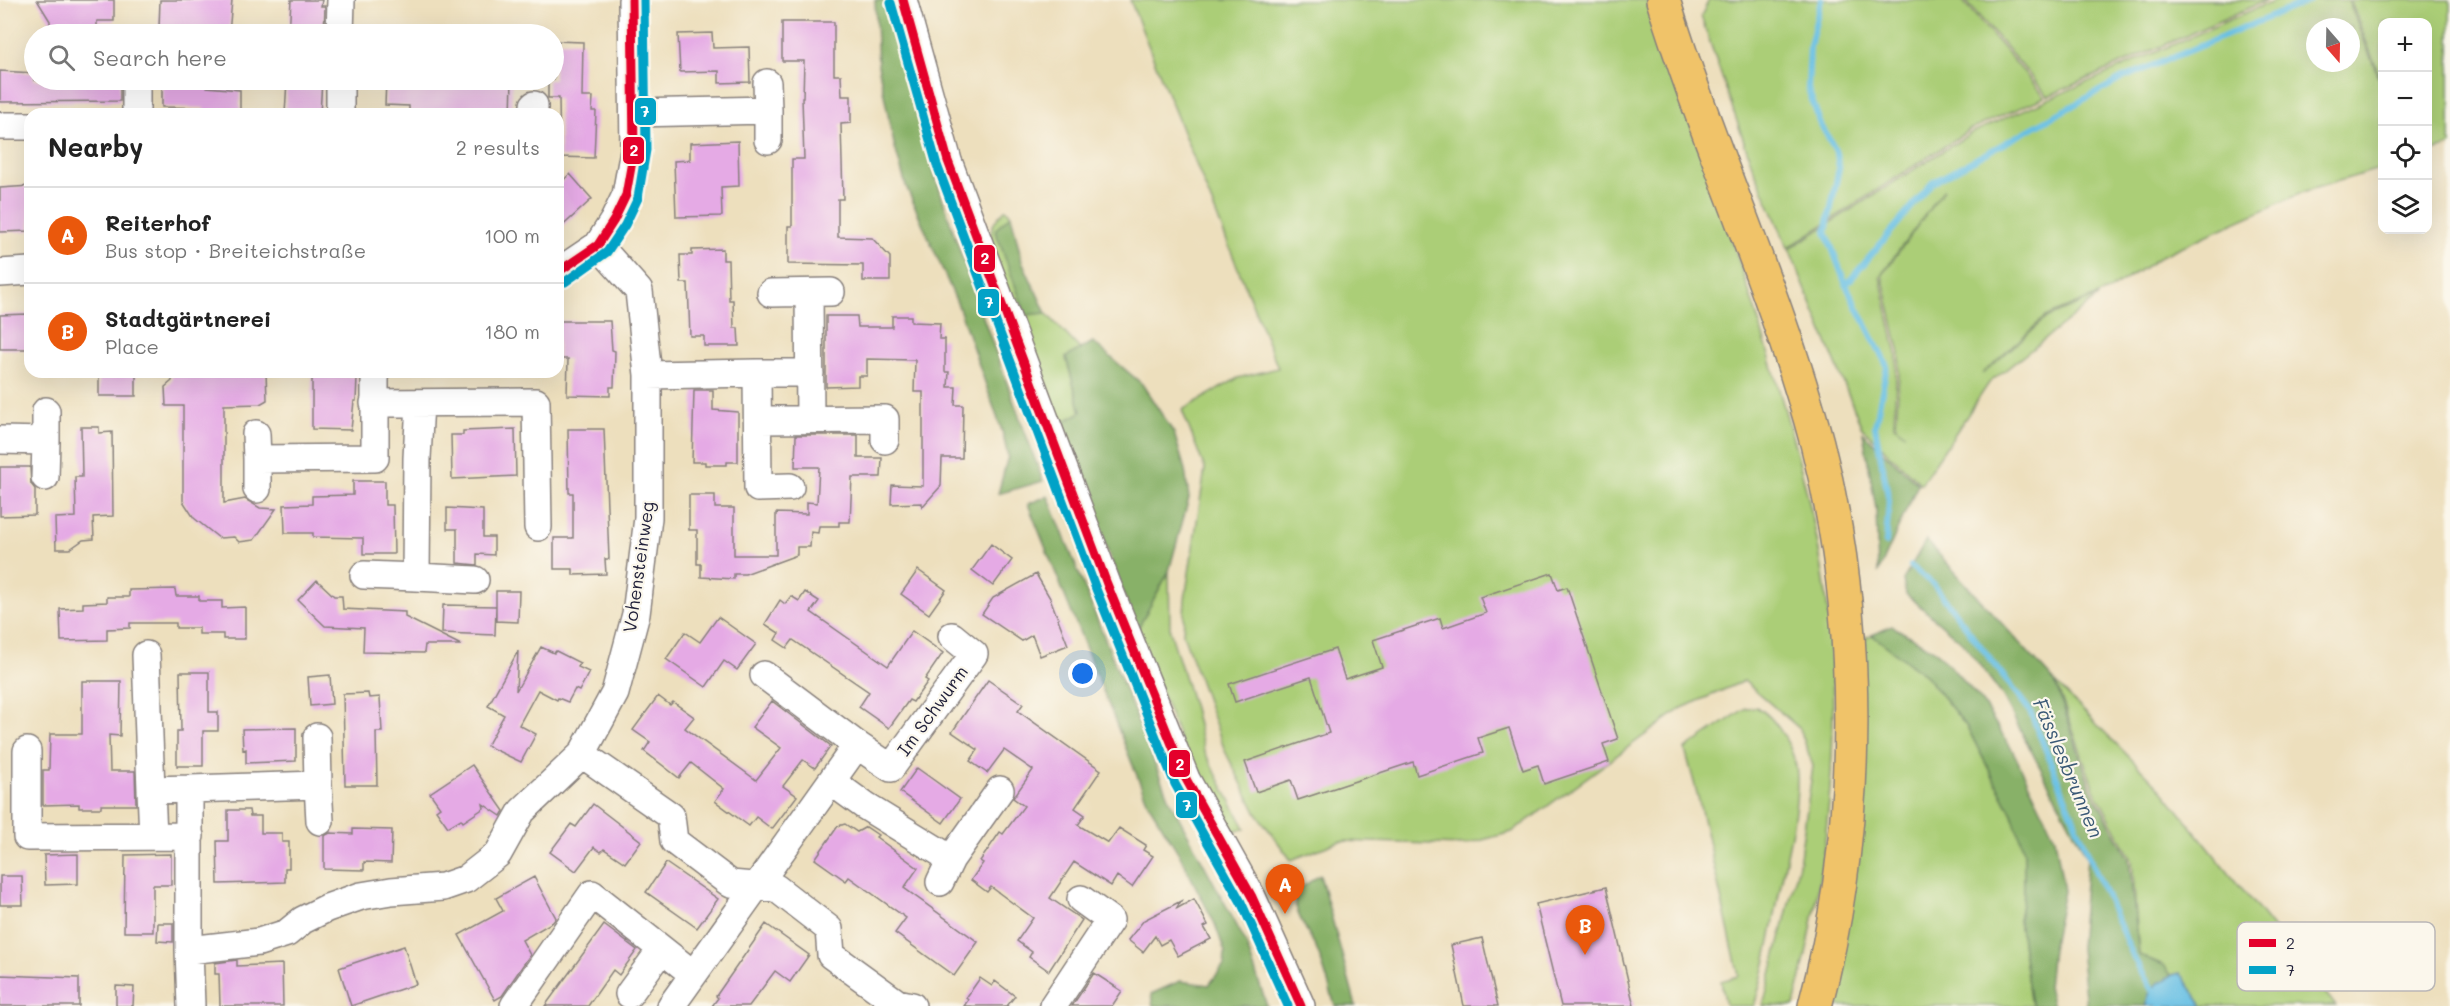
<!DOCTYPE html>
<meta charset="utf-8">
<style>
:root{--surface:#fff;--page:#f2f2f2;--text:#222;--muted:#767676;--line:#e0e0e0;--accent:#ea580c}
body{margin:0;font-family:Mali,sans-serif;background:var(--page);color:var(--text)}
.controls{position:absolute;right:18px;top:18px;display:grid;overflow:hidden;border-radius:12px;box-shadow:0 6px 24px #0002}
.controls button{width:54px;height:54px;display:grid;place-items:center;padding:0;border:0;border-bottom:2px solid var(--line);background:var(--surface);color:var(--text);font:30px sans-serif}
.compass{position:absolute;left:2306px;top:18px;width:54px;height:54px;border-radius:50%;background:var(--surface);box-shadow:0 6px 24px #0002;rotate:160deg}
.you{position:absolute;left:1083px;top:674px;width:21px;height:21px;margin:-15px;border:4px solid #fff;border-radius:50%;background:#1a73e8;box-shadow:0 0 0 9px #1a73e833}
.badge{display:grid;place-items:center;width:39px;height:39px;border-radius:50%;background:var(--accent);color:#fff;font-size:20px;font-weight:700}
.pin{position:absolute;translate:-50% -50px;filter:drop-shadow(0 2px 3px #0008)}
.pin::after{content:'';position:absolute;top:32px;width:21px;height:18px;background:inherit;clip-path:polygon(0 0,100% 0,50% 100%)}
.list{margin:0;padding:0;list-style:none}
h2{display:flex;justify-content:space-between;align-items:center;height:78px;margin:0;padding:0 24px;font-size:26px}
h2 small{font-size:20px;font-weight:400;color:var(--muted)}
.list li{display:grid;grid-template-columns:39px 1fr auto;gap:18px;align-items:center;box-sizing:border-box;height:96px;padding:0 24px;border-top:2px solid var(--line)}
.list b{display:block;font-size:22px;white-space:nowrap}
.list p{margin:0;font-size:20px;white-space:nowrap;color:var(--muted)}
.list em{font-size:20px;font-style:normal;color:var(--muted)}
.icon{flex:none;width:33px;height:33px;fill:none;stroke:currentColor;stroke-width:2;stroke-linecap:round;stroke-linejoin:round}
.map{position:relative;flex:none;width:2450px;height:1006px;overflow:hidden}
.search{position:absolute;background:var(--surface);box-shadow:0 6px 24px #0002;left:24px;top:24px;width:540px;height:66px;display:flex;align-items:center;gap:15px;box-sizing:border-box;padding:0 21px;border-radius:33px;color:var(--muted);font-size:22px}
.panel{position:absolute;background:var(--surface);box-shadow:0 6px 24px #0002;left:24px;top:108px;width:540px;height:270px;border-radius:18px}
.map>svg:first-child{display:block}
</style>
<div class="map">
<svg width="2450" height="1006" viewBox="0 0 2450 1006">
<rect width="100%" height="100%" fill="#fbf7ec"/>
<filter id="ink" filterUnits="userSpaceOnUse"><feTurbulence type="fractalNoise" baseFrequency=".0167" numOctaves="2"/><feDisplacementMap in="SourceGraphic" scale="12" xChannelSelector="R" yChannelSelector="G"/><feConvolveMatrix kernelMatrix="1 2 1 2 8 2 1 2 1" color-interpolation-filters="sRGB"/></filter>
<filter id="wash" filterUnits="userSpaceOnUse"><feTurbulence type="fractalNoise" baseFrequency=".008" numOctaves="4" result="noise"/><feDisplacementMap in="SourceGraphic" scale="24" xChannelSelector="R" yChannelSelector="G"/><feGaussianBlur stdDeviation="1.35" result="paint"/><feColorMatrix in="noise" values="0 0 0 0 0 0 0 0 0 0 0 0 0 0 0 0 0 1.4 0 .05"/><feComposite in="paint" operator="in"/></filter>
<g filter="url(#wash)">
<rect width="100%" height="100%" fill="#eddfbd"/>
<path fill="#abce77" stroke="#667859" stroke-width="1.5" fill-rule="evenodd" d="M1130,0h516c47,132 98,264 136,400 22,76 42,154 48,234 10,124 -6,252 -36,372h-31l36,-142 14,-98 -13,-37 -56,-48 -62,27 -170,124 -48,13 -124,-4 -49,19 -34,-46 -32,-63 -42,-117 2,-35 20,-130 -23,-59 56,-32 40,-10z
M1709,0h253l83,97 -74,32 -183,119 -36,-83 -51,-149z
M1965,0h302l-219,96z
M2275,0h73l34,86v82l-76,23 -143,64 -53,35 -65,27 -63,57 64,-56 53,-22 -110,87 -68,101 -59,-56 -73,-179 182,-116zM2315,27h36v36h-36zM1944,189l-62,86 18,79 -4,73 9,7 -11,-8 3,-71 -17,-79z
M2350,0h100v146l-22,7v-131h-46v60z
M1006,209l5,6 -15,16 30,83 20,-1 34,36 -14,9 15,54 -21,12 -70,-179c0,-17 3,-24 16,-36z
M1169,571l1,60 24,77 10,43 41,77 -16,6 -35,-58 -57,-146z
M1872,635l54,41 41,51 45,87 12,37v42l-5,27 11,79 3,7h-207l32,-367z
M2056,683l106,107 174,216h-133l-23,-33 -9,2 -8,-10 -24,-10 -7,-95 -38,-71z
M1756,707c21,10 40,45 41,68 1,39 -10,77 -17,114 -8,40 -14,79 -26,117h-28l-5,-25 18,-5 -41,-179 -13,-48 61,-41z"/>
<path fill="#88b168" stroke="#556a52" stroke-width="1.5" d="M875,0h13c36,165 97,323 155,481l-45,13 10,-38 -6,-25 -44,-126 -52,-119 -12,-42 -16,-79z
M1011,215l11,46 24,52 -20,2 -31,-85z
M1093,342l49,42 32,49 11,37 4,28 -20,73 -32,59 -77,-206 21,-12 -15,-55z
M1863,433l55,51 -40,89 -2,-64z
M1048,496l120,301 77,144 22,65h-114l-2,-12 29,-13 29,4 15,-20 1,-13 -10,-28 -37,-72 -30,-49 -120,-299z
M1926,540l129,142 36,107 38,70 10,96 25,10 7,10c-12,9 -25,15 -24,31h-61l-6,-58 7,-91 -85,-162 -38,-51 -58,-50 -3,-14z
M1892,626l45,26 43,47 33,52 42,87 9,53 -12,58 -4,38 5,19h-20l-3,-7 -11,-79 5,-27v-42l-12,-37 -45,-87 -41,-51 -54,-41z
M1320,875l36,131h-21c-6,-19 -11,-40 -19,-58 -8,-18 -24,-36 -21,-56z"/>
<path fill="#66bfe4" stroke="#447090" stroke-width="1.5" d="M2180,973l23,33h-56c-2,-17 17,-29 33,-33z"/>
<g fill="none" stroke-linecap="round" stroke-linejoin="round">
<path stroke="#66bfe4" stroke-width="6" d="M1821,0l-11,46 -2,43 13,36 16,28 2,15 -13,64 20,53 41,81 -12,60 14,75 -3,42
M1846,285l86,-102 191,-105 188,-78
M1911,566l23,19 96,126 64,157 41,92 26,46"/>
</g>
<g id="blocks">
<path fill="#e5aae5" d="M37,0h77v21h-17v13h-48l1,-13z
M160,0h72l-3,34h-35l1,-5 -36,-1z
M291,0h31l-1,6h4l-1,28h-35z
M782,22h52v53h7l1,21h9v27l-10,1 2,75h-5v38l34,1 18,19v24h-27v-16l-75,-1v-38h4v-67h12l-2,-61h1l1,-37h-22z
M712,33l1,15 36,-1 1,35 -31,1v-12l-39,1 -2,-38z
M554,41l29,1 -1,55h11l-1,14h4l-2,47 -34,-1 -1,-59h-11v-18h6z
M0,71l34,2v7h86v21l-120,1z
M162,80h45v7l33,3v24h-37l1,-6 -42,-1z
M287,80h35l-2,34h-35z
M386,80h126l-1,34 -102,-3v-5l-24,-1z
M738,141l1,45 -18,1 1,29 -46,1 -2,-56 16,-1v-17z
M570,174l22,25 -34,31v-45z
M30,186v45l-30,1v-44z
M723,249v11h5l1,40h4l1,28h4l1,18h-35v-10h-14l-2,-53h-7l-1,-28h12v-5z
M28,314l1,35h-29v-34z
M826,316h31l1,11h34v-11h19v6l29,1 -1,16h6v33h4l-1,15h8l-1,18h8l-1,53h-20l-1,28 -19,21v-4l-31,1 1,-19 31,1v-94h-9l1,-32 -48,-1v17h-9v10l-32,1z
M558,321h52l2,29 3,1 -1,36h-4v9l-43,-1 1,-36h-10z
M99,372h37v24h-37z
M172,372h94l1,28 -7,4 -36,1v98l21,-4 15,9 16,1 -22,31 -15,2 -5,-5 -15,1 -25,-20 -11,-17v-95h-17l-1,-19 7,-6z
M312,372h17v4l28,1 -1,24h-2l-3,29 -39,-1z
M694,390h19v20l25,2v50h-11v3h-22v-3h-13z
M81,427h18v6l13,-1 1,84 -20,1 1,22 -11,1 -13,9h-14l-1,-31 21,-1 -1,-40h7z
M515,429l1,47 -64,3 -1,-44h12v-4z
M568,429h36l5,130h-4l1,15 -33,1v-6h-19v-31h19v-45h-4z
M796,435h62v23h24l-1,19h-29l-2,45h-11v4h-20l-1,7 -7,-1 -1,15h-13v8l-52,19h-11v5l-33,-2v-13h-4v-34h-8v-35h26v13h19v47h42v-42l31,1v-12l10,1 2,-36h-24z
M0,467h30l1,17 4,5v26l-35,1z
M353,481h32v24h8l1,49h-31v-16l-50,-1v-4h-28l-1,-28 28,-1v-8l41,-1z
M447,508l36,2v27h11v18l-17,-1v11l-20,-2v-34h-10z
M991,544l21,16 -19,26 -21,-16z
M918,570l28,20 -17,24 -28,-20z
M1552,573l6,17 9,-3 51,152 -15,5 6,18 -65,22 -6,-19 -15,5 -14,-42 -31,10 5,15 -66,22 -4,-13 -115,38 -7,-20 -35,12 -11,-30 84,-29 -18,-56 -76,25 -6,-18 106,-35 10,30 37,-12 -9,-27 67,-22 3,10 43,-15 -6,-16z
M1036,574l14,24 18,47 -28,11 -8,-21 -10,6 -40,-27 11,-16z
M317,580l17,16h8l1,13 62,3v5l56,28h-36l-1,8 -61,-1 1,-24 -39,-2 -27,-26z
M175,589l1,7h23v5h23v7l23,-1v32h-22v-5h-24v-6h-23v-5h-46v5l-23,1v11l-46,1 -1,-32 23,-1v-5l24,-1v-5h22v-7z
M496,591h23l-1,31 -22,-1z
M805,592l14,9 -8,11 77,54 24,-35 31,22 -18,26 3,2 -15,21 -4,-2 -20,28 -30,-21 10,-15 -76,-52 -6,8 -12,-8 4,-7 -14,-9 15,-24 5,4 6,-8 8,5z
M443,605l53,1 -1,29 -53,-2z
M718,617l38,27 -19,26 -13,-9 -18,26 -40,-28 19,-27 15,10z
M541,647l13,6 2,-2 24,12 -2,4 11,5 -10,19 -4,-2 -7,13 -10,-4 -1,2 -19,-10 -19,35 17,9 -15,28 -34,-16 17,-31 -16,-9 30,-55 -2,40z
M180,672h29v40h9v19h-15v35h-26v-35h4z
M330,675l2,29 -22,2 -2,-29z
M988,680l35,24 -5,7 83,59 -26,38 10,7 -7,10 30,18 11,-15 27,17 -3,5 10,6 -21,31 -15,-11 -6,10 -37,-24 -24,36 32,22 -33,51 -20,-14 3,-5 -15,-11 16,-23 -42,-31 -4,5 -16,-12 12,-17 -3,-2 20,-29 3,2 21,-28 -11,-8 20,-28 -29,-20 -17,23 -17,-12 8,-11 -26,-18z
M82,681h39l-1,55 -11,-1 1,36h25l1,34h-35v3h-22v-4l-36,1v-35h6l1,-36h32z
M368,693l1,5 11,-1 2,35h-6l1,53h-32l-2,-91z
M658,696l12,9 3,-3 21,15 -9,11 71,52 25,-32 -29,-21 20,-26 59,45 -16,22 -12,-8 -20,26 14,10 -25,33 -16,-12 -7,9 -34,-25 9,-12 -33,-26 -12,15 -35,-27 6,-9 -17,-12z
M296,728v33l-50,2v-14l-3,1 -1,-21z
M472,765l32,46 -3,5 -18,-12 1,4 -21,14 -2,-3 -13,8 -12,-17 4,-3 -10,-14z
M917,768l43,31 -17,24 -43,-31z
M593,804l48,37 -16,22 -21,-14 -3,3 -7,-5 -18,24 -26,-19 21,-28 5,3z
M228,810h21l1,6h11v17h21v9h7v26h-4v14l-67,2 -1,-43h11z
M845,824l12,8 9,-5 12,8 -2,2 42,31 -14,20 74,54 -24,34 -59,-43 11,-15 -57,-41 -3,4 -31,-22 23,-33z
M353,829l39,1 -1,33 -27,-1v8l-40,-1v-33l6,-3 23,1z
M78,854v30l-33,1 -1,-30z
M171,854v31h-18v47h-29l1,-77z
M666,863l52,36 -21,29 -51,-36z
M0,876h22l1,29h-23z
M534,877l22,41 -3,4 -31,18 8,15 -28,41 -7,4 -36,-65 44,-24 -7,-13z
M1606,887l28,119h-73l-25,-102z
M1194,899l14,26 -4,2 7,12 -33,17 -9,-16 -9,5 -5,-9 -12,16 -15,-12 16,-20 37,-19 -5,8z
M158,923h15v19l-16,-1z
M766,924l43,31 -19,27 -15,-11 -26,35h-37l6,-8 -2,-2z
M604,925l33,25 -18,25 -6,-5 -25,36h-43z
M1482,938l16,68h-34l-13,-61z
M404,946l12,38 -65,22 -12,-38z
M237,960v6l45,-2 1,42h-63l-1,-32h-4v-11z
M1094,973l28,18 -10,15h-40z
M0,975l79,3v28h-79z
M980,978l12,8 3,-5 20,15 -8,10h-43l4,-6 -2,-2z
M116,986l18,1 -1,19h-17z"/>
</g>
</g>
<g filter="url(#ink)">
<use href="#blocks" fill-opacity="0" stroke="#88807c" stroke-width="1.5"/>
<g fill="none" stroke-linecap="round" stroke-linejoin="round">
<g stroke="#88807c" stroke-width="30">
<path id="minor" d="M903,0l45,161 159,423 79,195 66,118 49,109
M340,34l1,-34
M136,80v34
M767,83l1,27
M635,113l133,-3v30
M340,114v-34
M534,114v-9
M0,126h30
M558,272l40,-27 16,-25 12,-25 8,-45 -2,-150
M0,273l30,-2
M771,293l60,-1
M809,293l1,126
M757,373h53
M648,375l109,-2 1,115 32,-1
M374,403l162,-1 2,125
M758,420l127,-1v21
M256,434l1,25
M0,440l46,1v-30
M45,477l1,-36
M257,489v-30l118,-1v-86
M364,575l52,2 1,-119 3,-55
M416,577l59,3
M146,655l5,135 38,-1v161l2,56
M764,675l93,70
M27,751v86l163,-1
M582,754l89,62 3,25 57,43 45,4 53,41 2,26 66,48 15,3
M832,782l33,24 86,53 49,-69
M318,785l2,36
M189,789l129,-4 -1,-48
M151,790l2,46
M940,882l11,-23
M189,950l70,-8 28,-9 16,-13 24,-12 34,-12 30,-5 52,-4 23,-8 32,-25 24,-43 60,-57 33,-61 21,-79 12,-96v-143l-9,-84 -41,-46
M629,994l32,-44
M514,1006l78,-112 101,80
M671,1006l186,-261 34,23 83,-114 -22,-18
M1053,1006l57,-86 -29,-21"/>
</g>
<g stroke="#88807c" stroke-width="36">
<path id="major" d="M1663,0c46,150 114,292 154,443 46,177 45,387 -2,563"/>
</g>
<use href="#minor" stroke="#fff" stroke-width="27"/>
<use href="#major" stroke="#f0c369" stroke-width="33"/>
<g stroke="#fbf7ec" stroke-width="14">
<path id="bus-1" d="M903,0l45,161 159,423 79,195 66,118 49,109
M558,272l40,-27 16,-25 12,-25 8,-45 -2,-150"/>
</g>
<g stroke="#fbf7ec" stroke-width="14">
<path id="bus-2" d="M891,3l46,162 159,424 79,195 66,118 47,104
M565,282l42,-30 18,-27 13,-27 8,-48 -2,-150"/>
</g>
<use href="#bus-1" stroke="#e4002b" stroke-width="9"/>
<use href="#bus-2" stroke="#02a2c7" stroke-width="9"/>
</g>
</g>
<g text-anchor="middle" stroke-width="4.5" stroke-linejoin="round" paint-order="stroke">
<g font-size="18" fill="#22223b" stroke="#fbf7ec">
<text transform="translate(639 567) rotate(-82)" y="6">Vohensteinweg</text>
<text transform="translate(933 711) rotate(-54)" y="6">Im Schwurm</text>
</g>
<g font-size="20" font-style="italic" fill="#3a5976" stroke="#fbf7ec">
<text transform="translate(2068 768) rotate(67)" y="7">Fässlesbrunnen</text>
</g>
</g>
<rect x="2237" y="922" width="198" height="69" rx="9" fill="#fbf7ec" stroke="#bab7b7" stroke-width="1.5"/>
<rect x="2249" y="939" width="27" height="8" fill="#e4002b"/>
<rect x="2249" y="966" width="27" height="8" fill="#02a2c7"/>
<g font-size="16" fill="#22223b">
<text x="2286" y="949">2</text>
<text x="2286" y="976">7</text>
</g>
<g stroke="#fbf7ec" stroke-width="2">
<rect x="634" y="97" width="23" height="29" rx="6" fill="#02a2c7"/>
<rect x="622" y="136" width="23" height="29" rx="6" fill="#e4002b"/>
<rect x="973" y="244" width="23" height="29" rx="6" fill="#e4002b"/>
<rect x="977" y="288" width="23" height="29" rx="6" fill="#02a2c7"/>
<rect x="1168" y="749" width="23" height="29" rx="6" fill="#e4002b"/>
<rect x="1175" y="791" width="23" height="28" rx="6" fill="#02a2c7"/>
</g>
<g font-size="16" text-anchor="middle" font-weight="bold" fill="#fff">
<text x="645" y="117">7</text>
<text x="634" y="156">2</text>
<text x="985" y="264">2</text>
<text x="989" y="308">7</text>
<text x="1180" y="770">2</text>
<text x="1187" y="811">7</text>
</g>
</svg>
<div class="controls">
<button>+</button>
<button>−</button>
<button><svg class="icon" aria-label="locate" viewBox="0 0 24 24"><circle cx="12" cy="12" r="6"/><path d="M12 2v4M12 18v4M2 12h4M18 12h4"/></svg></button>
<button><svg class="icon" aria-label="layers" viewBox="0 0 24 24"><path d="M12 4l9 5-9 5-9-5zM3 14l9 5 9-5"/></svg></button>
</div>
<svg class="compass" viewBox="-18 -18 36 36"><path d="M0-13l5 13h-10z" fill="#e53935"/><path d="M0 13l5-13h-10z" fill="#767676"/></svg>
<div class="you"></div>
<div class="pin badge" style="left:1285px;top:914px">A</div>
<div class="pin badge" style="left:1585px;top:955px">B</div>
<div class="search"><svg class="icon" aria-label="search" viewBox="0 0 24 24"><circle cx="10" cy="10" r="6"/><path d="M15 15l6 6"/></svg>Search here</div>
<section class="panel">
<h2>Nearby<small>2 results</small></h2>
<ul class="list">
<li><span class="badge">A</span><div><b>Reiterhof</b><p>Bus stop · Breiteichstraße</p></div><em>100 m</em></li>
<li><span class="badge">B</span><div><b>Stadtgärtnerei</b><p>Place</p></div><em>180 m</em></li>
</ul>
</section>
</div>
